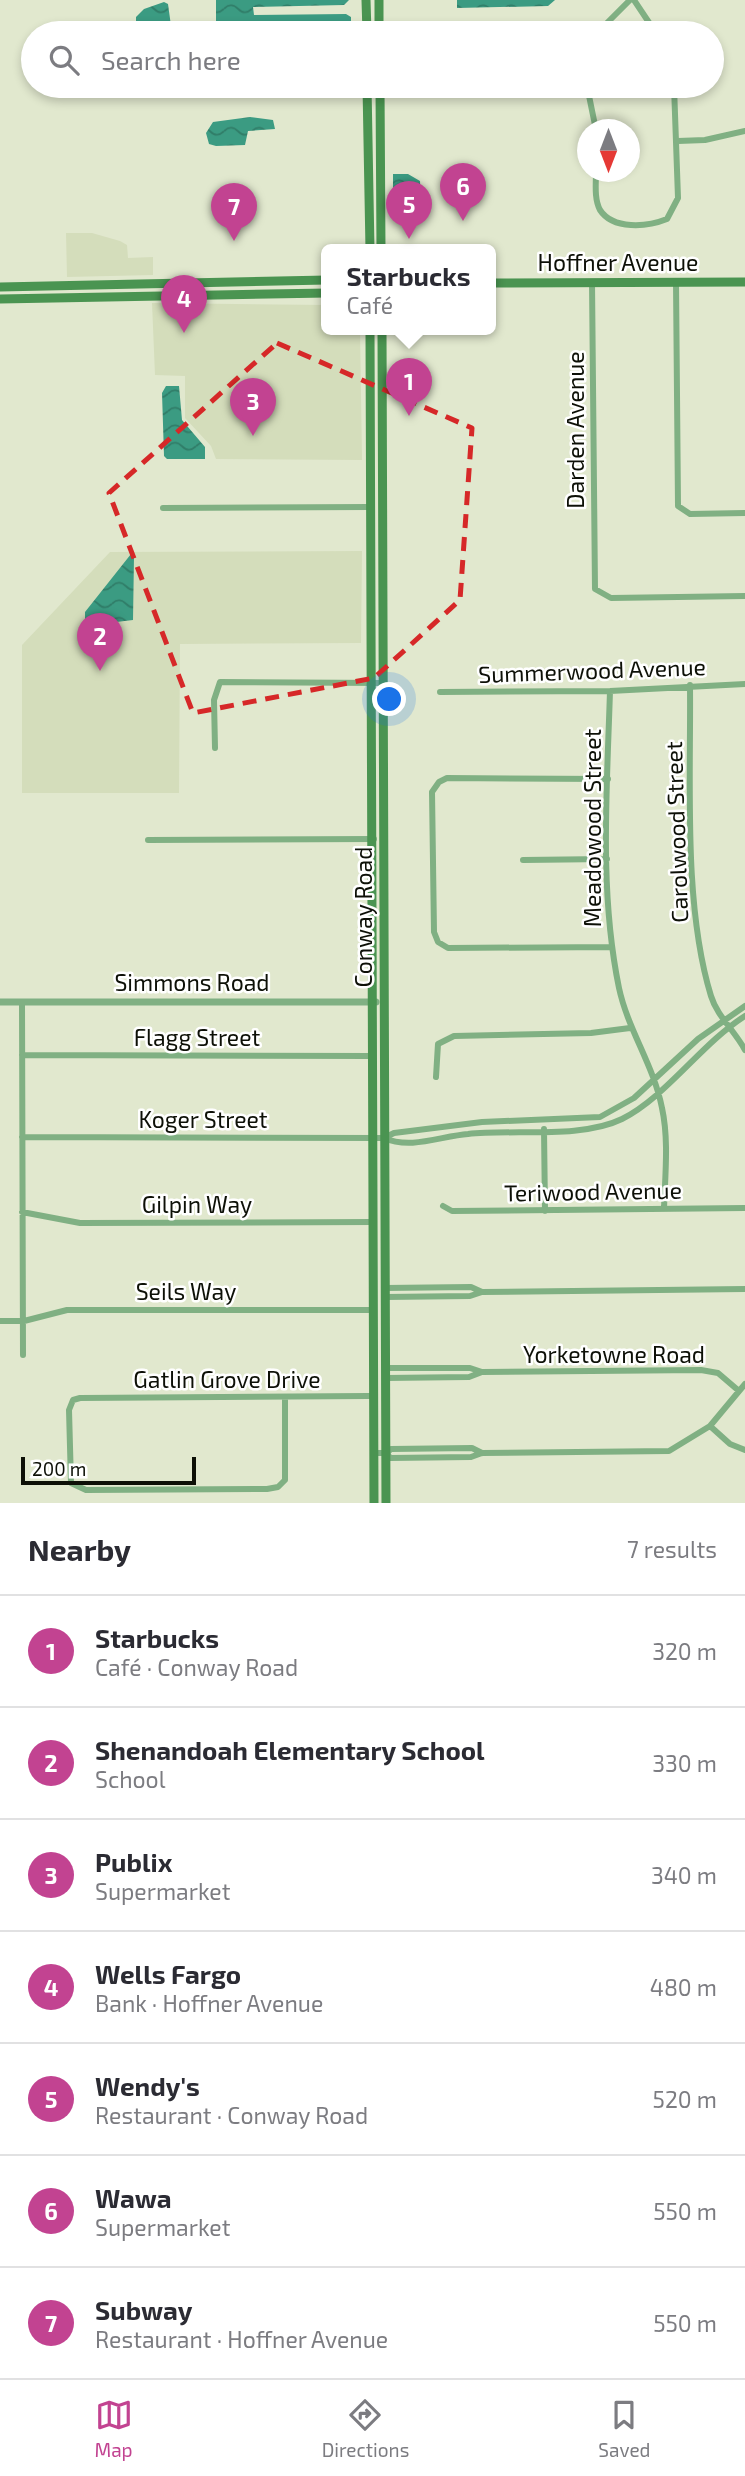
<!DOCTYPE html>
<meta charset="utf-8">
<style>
:root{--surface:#fff;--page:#f7f7f7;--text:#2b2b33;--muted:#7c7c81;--line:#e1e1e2;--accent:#c24391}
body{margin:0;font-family:"Exo 2",sans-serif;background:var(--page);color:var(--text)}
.compass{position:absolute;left:577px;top:119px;width:63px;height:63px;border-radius:50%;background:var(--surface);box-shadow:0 4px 10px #0003;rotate:180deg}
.scale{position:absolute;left:21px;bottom:18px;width:175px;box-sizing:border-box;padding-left:7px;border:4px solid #0d1007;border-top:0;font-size:19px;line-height:24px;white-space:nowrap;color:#0d1007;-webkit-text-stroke:5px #fff;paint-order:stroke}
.you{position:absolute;left:390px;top:700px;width:24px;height:24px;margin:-18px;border:5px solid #fff;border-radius:50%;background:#1a73e8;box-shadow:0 0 0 10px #1a73e833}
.badge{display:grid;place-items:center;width:46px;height:46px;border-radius:50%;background:var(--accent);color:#fff;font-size:23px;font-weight:700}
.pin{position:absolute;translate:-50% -58px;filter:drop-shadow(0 2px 4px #0008)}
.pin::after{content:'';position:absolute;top:37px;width:24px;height:21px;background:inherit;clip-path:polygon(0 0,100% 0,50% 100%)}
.popup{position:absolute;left:321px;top:244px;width:175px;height:91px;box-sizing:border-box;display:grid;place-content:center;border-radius:10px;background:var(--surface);filter:drop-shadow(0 2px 5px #0005);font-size:23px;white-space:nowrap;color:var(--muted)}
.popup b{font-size:26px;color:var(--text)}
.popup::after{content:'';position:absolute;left:50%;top:100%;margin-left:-14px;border:14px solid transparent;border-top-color:var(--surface)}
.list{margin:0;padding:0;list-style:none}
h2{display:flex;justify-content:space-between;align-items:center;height:91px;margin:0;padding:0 28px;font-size:30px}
h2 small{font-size:23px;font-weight:400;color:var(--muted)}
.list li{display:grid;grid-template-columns:46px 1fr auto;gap:21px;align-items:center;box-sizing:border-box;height:112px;padding:0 28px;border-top:2px solid var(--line)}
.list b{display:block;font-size:26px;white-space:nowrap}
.list p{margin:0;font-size:23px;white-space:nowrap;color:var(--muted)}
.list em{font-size:23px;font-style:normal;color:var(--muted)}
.icon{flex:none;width:38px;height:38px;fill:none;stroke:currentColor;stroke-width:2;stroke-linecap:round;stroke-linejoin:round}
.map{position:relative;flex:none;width:745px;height:1503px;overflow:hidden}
.search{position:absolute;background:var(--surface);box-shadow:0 4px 10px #0003;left:21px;right:21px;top:21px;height:77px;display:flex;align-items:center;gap:18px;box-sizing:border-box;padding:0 24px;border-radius:38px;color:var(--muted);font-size:26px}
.sheet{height:875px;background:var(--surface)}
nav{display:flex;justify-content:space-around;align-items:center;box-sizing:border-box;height:98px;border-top:2px solid var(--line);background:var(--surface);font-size:19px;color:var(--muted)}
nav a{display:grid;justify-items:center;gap:4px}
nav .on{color:var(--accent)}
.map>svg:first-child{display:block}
</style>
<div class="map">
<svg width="745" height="1503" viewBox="0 0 745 1503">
<defs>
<pattern id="water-waves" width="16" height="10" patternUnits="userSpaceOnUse" patternTransform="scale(1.75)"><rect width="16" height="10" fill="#3b9b82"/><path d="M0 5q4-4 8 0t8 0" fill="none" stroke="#307d68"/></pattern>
</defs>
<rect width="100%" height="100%" fill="#e1e8ce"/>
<path fill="#d4ddbb" d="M66,233h26l28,8 7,4 1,13 25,-1v18l-86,2z
M152,303l175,2v25h33l2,130 -146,-1 -5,-13 -26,-28v-42l-30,-1z
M362,551l-1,92 -181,1 -1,149h-157v-148l88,-93z"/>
<path fill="url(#water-waves)" d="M216,0h133l-5,5 -91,2 1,8 92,-1 5,3v16h-135z
M457,0h98l-7,6 -91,2z
M164,2l4,2 4,29h-36v-16l8,-8z
M217,86h133l-8,7 -119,3z
M250,117l23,3 2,9 -27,2 -3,14 -29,1 -7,-2 -3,-11 7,-11z
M393,174h15l12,7 1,21 -21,3 -7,-5z
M166,386h13l3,34 23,27v12h-38l-3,-3 -2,-63z
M131,554l3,3 -1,63 -25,3 -23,-3v-8z"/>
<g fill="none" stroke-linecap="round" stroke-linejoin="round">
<path stroke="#80b083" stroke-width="6" d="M634,0l22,33
M597,33l33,-33
M587,86l9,44
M678,141l27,-1 40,-9
M596,172c0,11 -2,27 4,38 13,20 47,17 67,9l11,-21 -4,-112
M592,282l3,307 16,9 134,-2
M676,282l2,224 12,8 55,-1
M163,508l207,-1
M690,685c1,95 -7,220 21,311 6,20 24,35 34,54
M610,691c-3,99 -11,200 9,297 9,42 35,78 43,120 7,32 3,68 2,101
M440,692l170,-1 135,-7
M215,748l-1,-48 6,-18 163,1
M608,779l-161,-1 -8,4 -7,10 2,140 4,10 10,6 164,-1
M148,840l226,-1
M523,860l84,-1
M22,1002l1,353
M22,1055l350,1
M436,1077l2,-33 16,-8 137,-3 39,-5
M544,1129l1,82
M22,1137l362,1c27,12 57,-2 84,-4 46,-5 113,5 154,-15 44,-22 79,-75 123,-103
M384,1138l10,-5 88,-11 118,-5 34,-19 64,-59 47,-33
M443,1206l9,5 293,-3
M22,1212l58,11 293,-1
M385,1288l86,-1 11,5
M385,1297l85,-1 12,-4 263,-3
M0,1321h24l43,-11h306
M385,1368h85l12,4 219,-2 17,3 21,18
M386,1378l83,-1 13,-5
M285,1397v83l-7,7 -11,2 -181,1 -15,-7 -2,-73 4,-10 7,-2 288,-2h5
M710,1426l20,18 15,6
M374,1453h13l3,5 81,-1 11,-4 187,-2 41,-25 35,-42
M387,1453l4,-4 81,-1 10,5"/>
<path stroke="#80b083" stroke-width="7" d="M0,1002h376"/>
<path stroke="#4a9451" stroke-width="9" d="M366,0l1,33
M379,0v33
M367,86l3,164
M380,86l1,164
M491,283l254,-1
M0,287l327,-7
M0,299l327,-6
M370,330l4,1173
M382,330l4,1173"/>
</g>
<path fill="none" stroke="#d62828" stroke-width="5" stroke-dasharray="14 9" stroke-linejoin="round" d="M277,343l195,85 -12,172 -86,78 -181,35 -84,-220z"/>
<g text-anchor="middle" stroke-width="5" stroke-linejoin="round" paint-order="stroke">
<g font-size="23" fill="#0d1007" stroke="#fff">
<text x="618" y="271">Hoffner Avenue</text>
<text transform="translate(576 430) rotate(-90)" y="8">Darden Avenue</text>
<text transform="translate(592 671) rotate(-2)" y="8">Summerwood Avenue</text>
<text transform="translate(593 828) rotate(-90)" y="8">Meadowood Street</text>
<text transform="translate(677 832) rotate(-92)" y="8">Carolwood Street</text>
<text transform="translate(364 917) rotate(-90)" y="8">Conway Road</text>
<text x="192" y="991">Simmons Road</text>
<text x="197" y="1046">Flagg Street</text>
<text x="203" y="1128">Koger Street</text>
<text transform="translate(593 1192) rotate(-1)" y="8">Teriwood Avenue</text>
<text x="197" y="1213">Gilpin Way</text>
<text x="186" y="1300">Seils Way</text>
<text x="614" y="1363">Yorketowne Road</text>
<text x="227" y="1388">Gatlin Grove Drive</text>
</g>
</g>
</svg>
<svg class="compass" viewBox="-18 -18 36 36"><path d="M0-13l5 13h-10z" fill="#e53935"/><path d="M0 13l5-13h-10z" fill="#7c7c81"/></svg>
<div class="scale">200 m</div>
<div class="you"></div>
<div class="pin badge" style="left:409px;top:416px">1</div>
<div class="popup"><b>Starbucks</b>Café</div>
<div class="pin badge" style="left:100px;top:671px">2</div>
<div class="pin badge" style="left:253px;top:436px">3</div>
<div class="pin badge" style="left:184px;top:333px">4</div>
<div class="pin badge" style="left:409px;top:239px">5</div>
<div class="pin badge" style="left:463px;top:221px">6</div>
<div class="pin badge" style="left:234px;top:241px">7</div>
<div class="search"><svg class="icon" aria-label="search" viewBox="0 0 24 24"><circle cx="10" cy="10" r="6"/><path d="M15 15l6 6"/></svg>Search here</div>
</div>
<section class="sheet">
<h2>Nearby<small>7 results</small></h2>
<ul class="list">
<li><span class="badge">1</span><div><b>Starbucks</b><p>Café · Conway Road</p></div><em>320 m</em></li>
<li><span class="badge">2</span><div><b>Shenandoah Elementary School</b><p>School</p></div><em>330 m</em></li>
<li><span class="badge">3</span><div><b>Publix</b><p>Supermarket</p></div><em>340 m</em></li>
<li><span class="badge">4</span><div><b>Wells Fargo</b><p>Bank · Hoffner Avenue</p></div><em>480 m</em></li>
<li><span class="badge">5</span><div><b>Wendy's</b><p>Restaurant · Conway Road</p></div><em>520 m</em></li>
<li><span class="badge">6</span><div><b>Wawa</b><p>Supermarket</p></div><em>550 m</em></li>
<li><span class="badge">7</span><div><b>Subway</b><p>Restaurant · Hoffner Avenue</p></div><em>550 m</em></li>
</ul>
</section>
<nav>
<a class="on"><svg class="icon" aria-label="map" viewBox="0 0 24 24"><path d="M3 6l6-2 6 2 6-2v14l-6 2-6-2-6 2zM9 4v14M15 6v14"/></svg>Map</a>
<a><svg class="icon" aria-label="directions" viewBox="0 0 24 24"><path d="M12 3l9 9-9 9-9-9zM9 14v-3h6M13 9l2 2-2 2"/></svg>Directions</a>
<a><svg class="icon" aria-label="saved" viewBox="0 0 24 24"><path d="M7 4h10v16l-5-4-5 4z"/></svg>Saved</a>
</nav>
